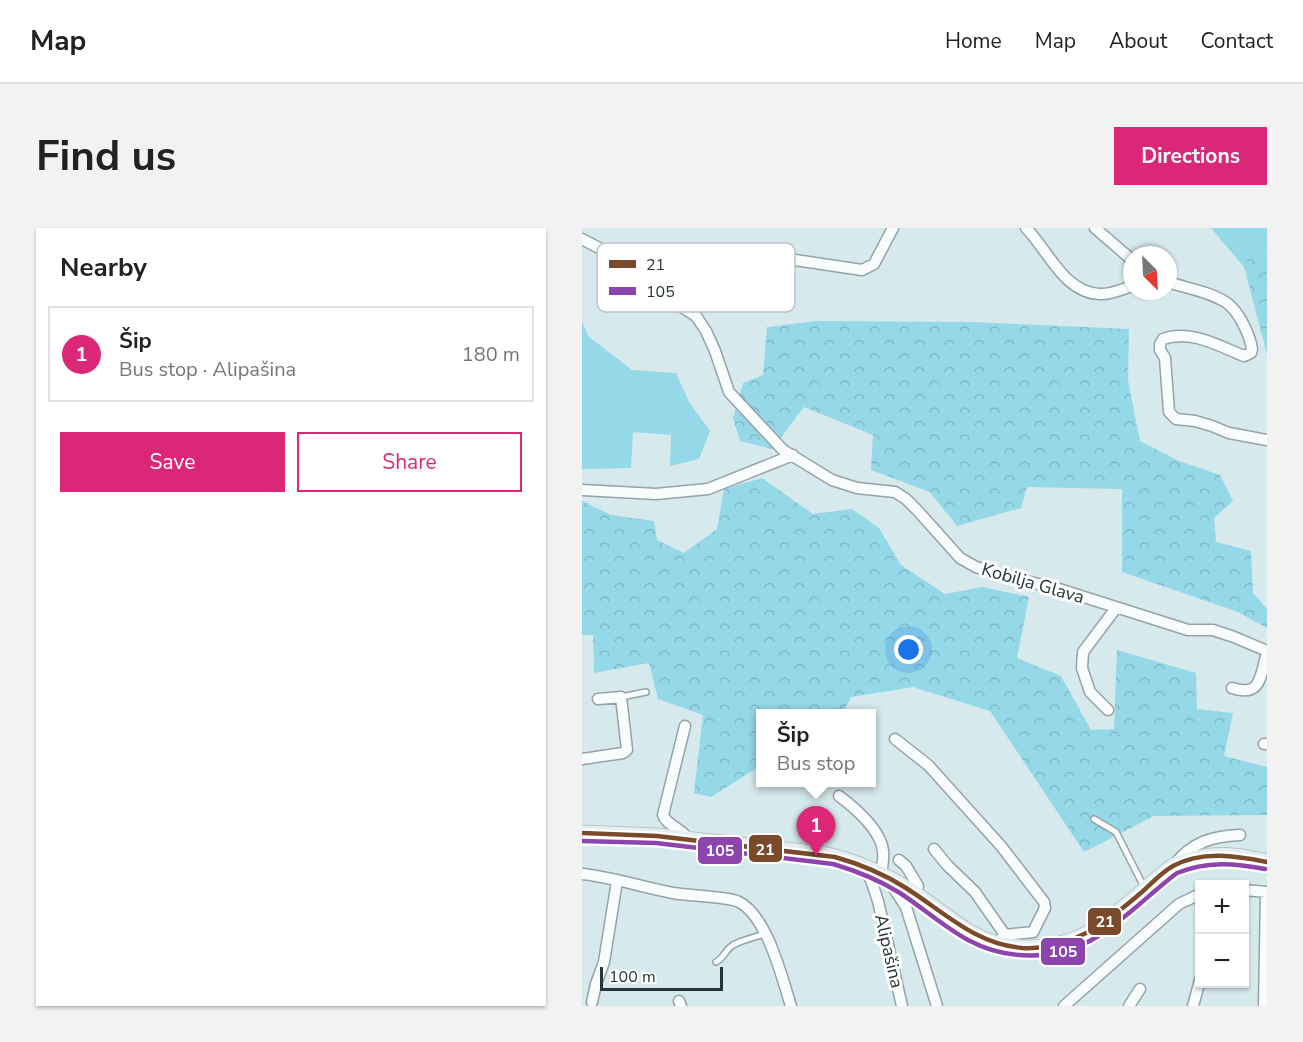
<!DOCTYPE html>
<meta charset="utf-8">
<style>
:root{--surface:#fff;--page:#f2f2f2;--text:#222;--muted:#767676;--line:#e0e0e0;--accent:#db2777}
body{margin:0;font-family:"Nunito Sans",sans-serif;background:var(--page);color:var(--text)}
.controls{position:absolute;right:18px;bottom:18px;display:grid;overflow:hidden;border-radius:0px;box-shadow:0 2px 4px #0004}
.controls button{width:54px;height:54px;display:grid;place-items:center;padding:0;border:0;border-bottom:2px solid var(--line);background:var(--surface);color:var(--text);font:30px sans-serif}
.compass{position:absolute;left:541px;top:18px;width:54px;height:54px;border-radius:50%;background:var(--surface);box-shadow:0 2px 4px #0004;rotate:156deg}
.scale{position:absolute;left:18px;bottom:15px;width:123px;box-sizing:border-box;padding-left:6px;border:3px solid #273538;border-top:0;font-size:16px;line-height:21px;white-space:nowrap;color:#273538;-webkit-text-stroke:4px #fff;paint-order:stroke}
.you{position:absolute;left:327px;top:422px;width:21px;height:21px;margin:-15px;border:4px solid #fff;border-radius:50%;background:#1a73e8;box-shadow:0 0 0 9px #1a73e833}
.badge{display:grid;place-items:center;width:39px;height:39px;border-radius:50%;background:var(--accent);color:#fff;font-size:20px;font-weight:700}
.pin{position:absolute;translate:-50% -50px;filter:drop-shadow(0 2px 3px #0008)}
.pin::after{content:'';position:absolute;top:32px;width:21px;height:18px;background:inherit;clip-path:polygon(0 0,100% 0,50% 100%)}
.popup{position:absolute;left:174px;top:481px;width:120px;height:78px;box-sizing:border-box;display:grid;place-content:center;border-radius:0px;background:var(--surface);filter:drop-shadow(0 2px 4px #0005);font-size:20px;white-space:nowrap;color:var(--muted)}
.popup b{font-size:22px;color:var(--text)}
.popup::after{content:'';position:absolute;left:50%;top:100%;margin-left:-12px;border:12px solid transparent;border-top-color:var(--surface)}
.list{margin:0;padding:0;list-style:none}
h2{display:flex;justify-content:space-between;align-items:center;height:78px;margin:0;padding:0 24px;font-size:26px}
h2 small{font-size:20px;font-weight:400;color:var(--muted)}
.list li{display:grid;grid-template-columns:39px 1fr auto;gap:18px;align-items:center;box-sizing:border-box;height:96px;margin:0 12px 12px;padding:0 12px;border:2px solid var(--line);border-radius:0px}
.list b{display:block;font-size:22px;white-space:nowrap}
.list p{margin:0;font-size:20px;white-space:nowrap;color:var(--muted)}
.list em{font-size:20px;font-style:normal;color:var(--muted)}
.actions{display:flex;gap:12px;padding:18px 24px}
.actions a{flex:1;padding:14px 0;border:2px solid var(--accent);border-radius:0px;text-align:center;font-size:21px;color:var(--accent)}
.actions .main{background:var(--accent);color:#fff}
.map{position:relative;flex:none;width:685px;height:778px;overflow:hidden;border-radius:0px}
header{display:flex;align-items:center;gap:36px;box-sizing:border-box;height:84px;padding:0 30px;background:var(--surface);border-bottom:2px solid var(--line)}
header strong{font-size:28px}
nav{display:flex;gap:33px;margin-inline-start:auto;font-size:21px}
.intro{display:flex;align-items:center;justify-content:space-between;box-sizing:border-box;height:144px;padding:0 36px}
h1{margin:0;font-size:42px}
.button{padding:15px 27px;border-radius:0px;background:var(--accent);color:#fff;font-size:21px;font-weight:700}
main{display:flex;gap:36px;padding:0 36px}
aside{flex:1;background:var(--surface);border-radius:0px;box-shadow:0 2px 4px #0004}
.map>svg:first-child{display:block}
</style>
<header>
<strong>Map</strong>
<nav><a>Home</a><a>Map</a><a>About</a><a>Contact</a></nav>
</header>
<div class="intro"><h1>Find us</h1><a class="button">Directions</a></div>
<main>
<aside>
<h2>Nearby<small></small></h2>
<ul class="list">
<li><span class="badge">1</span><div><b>Šip</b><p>Bus stop · Alipašina</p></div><em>180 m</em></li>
</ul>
<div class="actions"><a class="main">Save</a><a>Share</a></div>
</aside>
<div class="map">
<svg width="685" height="778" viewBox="0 0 685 778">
<defs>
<pattern id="forest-crowns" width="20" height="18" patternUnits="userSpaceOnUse" patternTransform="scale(1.5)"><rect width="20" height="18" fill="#95d8e8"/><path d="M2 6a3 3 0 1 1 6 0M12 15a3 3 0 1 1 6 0" fill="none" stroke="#80bac8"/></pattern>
</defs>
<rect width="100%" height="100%" fill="#d6e9ed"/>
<path fill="#95d8e8" d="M629,0h56v25l-17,-5 -6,19z
M0,93l6,15 44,34 44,3 13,29 21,29 -11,28 -29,7 1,-31 -38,-3 -2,36 -49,1z"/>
<path fill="url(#forest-crowns)" d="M668,20l17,5v101l-23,-87z
M234,93l155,1 158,7 -1,51 12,61 39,20 41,14 13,26 -19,17 2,24 35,9 2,42 14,16v19l-29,-16 -116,-40v-83l-95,-2 -6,21 -64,18 -27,-34 -59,-22 2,-35 -69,-28 -32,42 -32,-8 -7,-23 10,-35 20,-8 4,-48z
M180,250l51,36 39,-5 27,19 22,37 44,29 37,-7 47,10 -12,61 44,18 30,54 23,-1 3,-79 79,23 1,36 36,4 -9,43 43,11v48l-113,1 -70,36 -94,-141 -77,-24 -62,10 -8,16 -83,1v52l-49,31 -17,-4 9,-78 -45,-16 -9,-36 -55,10 -1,-38h-11v-134l29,14 43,6 3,19 27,13 33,-24 7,-40z"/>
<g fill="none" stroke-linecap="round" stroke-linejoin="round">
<g stroke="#95a3a6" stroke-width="8">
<path id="service" d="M39,469l25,-5
M512,591l22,13 28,55
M134,734c8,-4 9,-12 17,-17 9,-5 21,-8 32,-11"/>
</g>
<g stroke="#95a3a6" stroke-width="13">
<path id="minor" d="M444,0c22,22 38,65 74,66 10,1 23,-5 32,-8
M513,0l37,32
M0,11l34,18 7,7 11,17 34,17 28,18 10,15 9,20 14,41 54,58 49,30 25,8 38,4 11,7 11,11 43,48 16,9 25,8 58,14 129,41h25l21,7 33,14
M44,42l117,-13 39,1 80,12 12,-6 19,-36
M586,54c18,6 43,10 59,21 12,9 23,32 25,46l-1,4 -7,3c-25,-10 -53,-27 -81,-17l-3,5v6l5,8 4,54 7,7 19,2 17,5 17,7 38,7
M0,262l74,4 52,-5 85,-34
M650,460c30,10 28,-13 35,-35
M526,482l-18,-18 -8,-24 1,-16 33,-44
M103,498l-22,89c4,11 19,13 25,24
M313,511l33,26 73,81 43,56 1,6 -12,24 -28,3 -9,9
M682,516h3
M0,531l41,-6 4,-3 -6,-53 -23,2
M257,568c15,11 42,34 44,55 1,7 -1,16 -2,24
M352,621l13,16 28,27 30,43
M317,632l7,6 12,20 -3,8
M593,636c17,-22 38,-28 65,-29
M280,638l9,14 7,21 24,105
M0,646c30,3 60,13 91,19 17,3 50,3 64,8 30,13 45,77 54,105
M307,653l17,26 31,99
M662,662l23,2
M97,773l2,5
M10,774l4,-18 8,-22 13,-81
M482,778l115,-102 21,-10
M547,778l11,-17
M611,778l7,-26
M682,778l2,-114"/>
</g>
<g stroke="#bac3c5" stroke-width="17">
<path id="primary" d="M0,605l75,3 166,18c33,7 64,21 92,40 19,12 37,28 56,39 33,19 73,19 107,5 30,-12 67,-51 95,-72 35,-15 58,-12 94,-4"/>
</g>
<use href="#service" stroke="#f9fcfc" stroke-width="5"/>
<use href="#minor" stroke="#f9fcfc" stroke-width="10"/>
<use href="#primary" stroke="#e3eff2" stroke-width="15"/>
<g stroke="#fff" stroke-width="9">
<path id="bus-1" d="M0,605l75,3 178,21c25,7 49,17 71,31 38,24 69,56 116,60 49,3 85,-26 120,-56 10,-9 20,-20 31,-26 29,-16 64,-10 94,-4"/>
</g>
<g stroke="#fff" stroke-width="9">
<path id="bus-2" d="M0,613l74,2 177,21c24,7 46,16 67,29 23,15 44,34 68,47 39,21 88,21 127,-2 30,-18 54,-44 82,-65 30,-12 57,-10 88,-4"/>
</g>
<use href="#bus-1" stroke="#7a4b2a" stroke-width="4.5"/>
<use href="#bus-2" stroke="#8e44ad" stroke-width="4.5"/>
</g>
<g text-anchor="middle" stroke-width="6" stroke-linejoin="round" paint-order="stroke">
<g font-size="18" fill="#273538" stroke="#fff">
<text transform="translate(451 355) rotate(16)" y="6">Kobilja Glava</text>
<text transform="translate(307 723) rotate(77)" y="6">Alipašina</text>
</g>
</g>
<rect x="15" y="15" width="198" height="69" rx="9" fill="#fff" stroke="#bec2c3" stroke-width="1.5"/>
<rect x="27" y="32" width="27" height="8" fill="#7a4b2a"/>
<rect x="27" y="59" width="27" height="8" fill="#8e44ad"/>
<g font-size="16" fill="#273538">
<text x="64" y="42">21</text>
<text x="64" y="69">105</text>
</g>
<g stroke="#fff" stroke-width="2">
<rect x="166" y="606" width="35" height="29" rx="6" fill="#7a4b2a"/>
<rect x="115" y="608" width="46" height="29" rx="6" fill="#8e44ad"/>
<rect x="505" y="679" width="35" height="29" rx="6" fill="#7a4b2a"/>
<rect x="458" y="709" width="46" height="29" rx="6" fill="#8e44ad"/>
</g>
<g font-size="16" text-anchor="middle" font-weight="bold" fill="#fff">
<text x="183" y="627">21</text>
<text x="138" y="628">105</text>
<text x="523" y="699">21</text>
<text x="481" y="729">105</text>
</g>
</svg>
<div class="controls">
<button>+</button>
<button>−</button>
</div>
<svg class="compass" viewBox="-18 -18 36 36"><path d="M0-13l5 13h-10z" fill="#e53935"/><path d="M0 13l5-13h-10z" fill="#767676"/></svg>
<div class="scale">100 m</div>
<div class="you"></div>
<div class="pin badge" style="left:234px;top:628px">1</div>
<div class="popup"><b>Šip</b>Bus stop</div>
</div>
</main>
